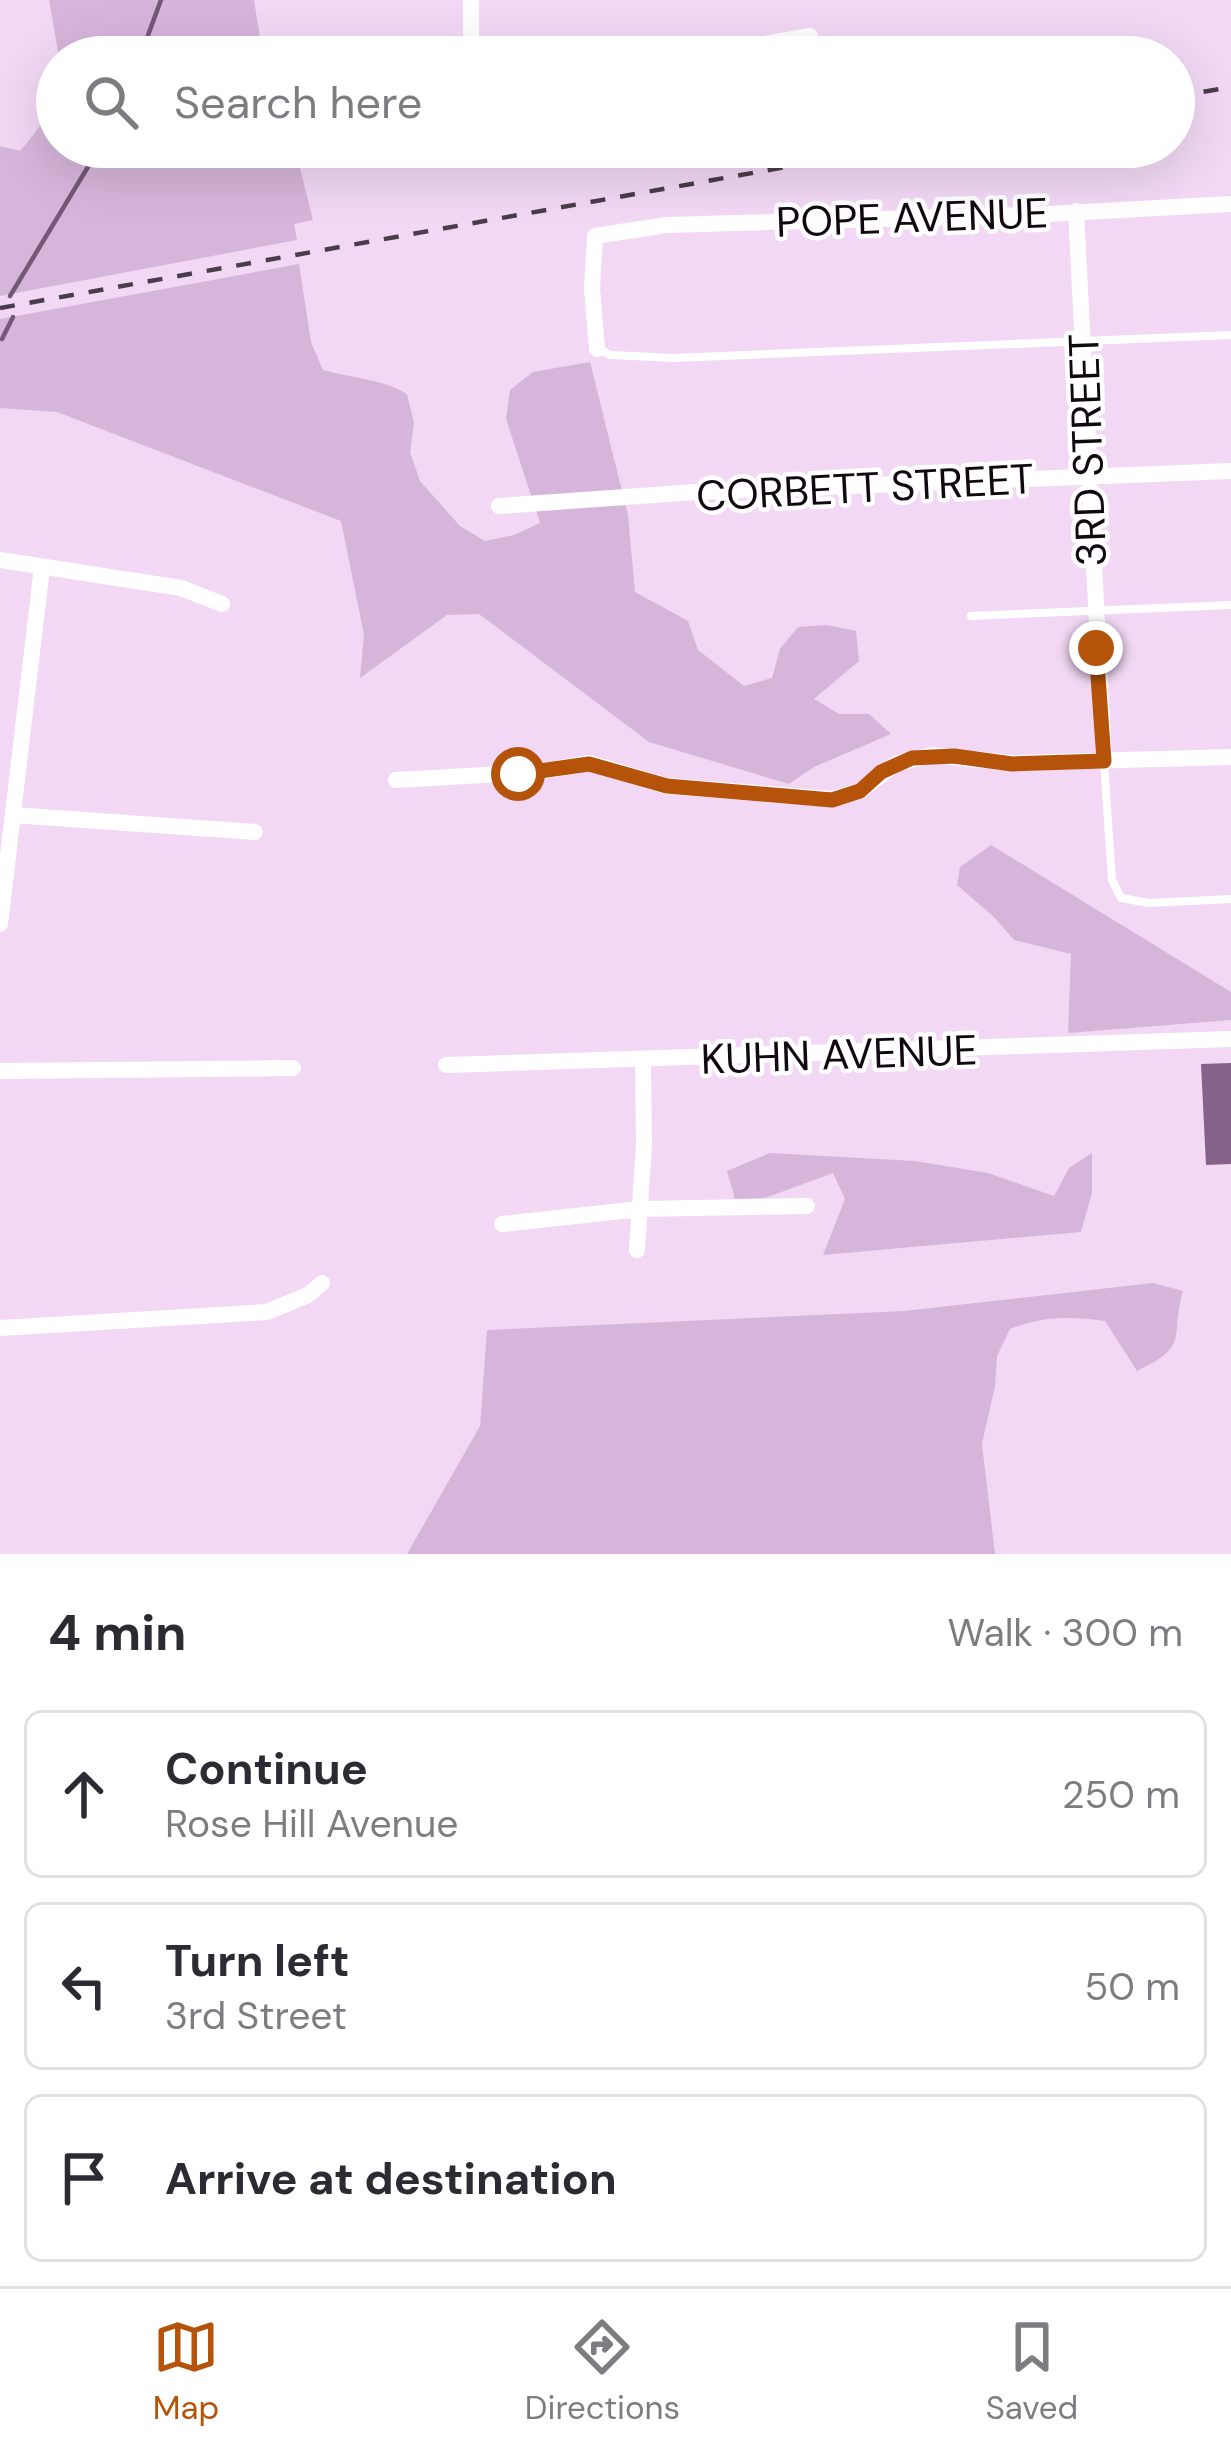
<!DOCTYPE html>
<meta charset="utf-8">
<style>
:root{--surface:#fff;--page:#f7f7f7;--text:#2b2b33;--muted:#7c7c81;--line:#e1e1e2;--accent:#b45309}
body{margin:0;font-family:"DM Sans",sans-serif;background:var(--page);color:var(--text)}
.stop{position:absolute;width:36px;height:36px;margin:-27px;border:9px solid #b45309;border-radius:50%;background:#fff}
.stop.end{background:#b45309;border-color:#fff;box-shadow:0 3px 12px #0008}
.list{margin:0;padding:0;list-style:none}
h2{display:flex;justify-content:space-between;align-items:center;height:156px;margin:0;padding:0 48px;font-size:51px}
h2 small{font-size:39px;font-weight:400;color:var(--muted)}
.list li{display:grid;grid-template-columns:78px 1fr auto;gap:36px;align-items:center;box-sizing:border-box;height:168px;margin:0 24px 24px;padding:0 24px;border:3px solid var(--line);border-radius:18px}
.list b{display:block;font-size:45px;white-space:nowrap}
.list p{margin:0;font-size:39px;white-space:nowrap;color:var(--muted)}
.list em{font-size:39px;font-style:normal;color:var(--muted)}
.icon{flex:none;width:66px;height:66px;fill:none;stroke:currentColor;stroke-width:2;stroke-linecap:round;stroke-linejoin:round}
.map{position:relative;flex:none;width:1231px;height:1554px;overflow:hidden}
.search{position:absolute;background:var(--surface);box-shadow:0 12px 48px #0002;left:36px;right:36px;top:36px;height:132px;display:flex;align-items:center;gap:30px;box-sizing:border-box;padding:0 42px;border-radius:66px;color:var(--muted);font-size:45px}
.sheet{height:732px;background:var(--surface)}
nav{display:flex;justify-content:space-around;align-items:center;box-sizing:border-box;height:168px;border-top:3px solid var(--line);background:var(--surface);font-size:33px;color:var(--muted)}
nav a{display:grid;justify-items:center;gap:6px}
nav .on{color:var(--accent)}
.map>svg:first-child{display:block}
</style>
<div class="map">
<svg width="1231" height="1554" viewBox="0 0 1231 1554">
<rect width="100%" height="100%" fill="#f2d8f5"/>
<path fill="#d6b5da" d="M49,0h205l9,57h-204z
M57,80v67h222l3,9 14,-4 17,68 -19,4 3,16 -297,56v-150l20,5c20,-22 32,-41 37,-71z
M299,264l12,78 12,28c31,9 57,8 84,24l7,29 -4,29 10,29 40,45 25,15 29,-6 26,-12 -34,-104 4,-29 23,-18 57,-10 38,153 7,77 53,29 10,29 46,36 28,-8 8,-29 18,-22 29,-2 29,6 3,30 -45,38 25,15h30l22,20 -77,33 -25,17 -140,-42 -170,-128 -32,1 -87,63 4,-43 -23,-114 -284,-109 -57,-4v-89z
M991,845l240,147v28l-163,13 3,-79 -57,-14 -20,-23 -37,-32 3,-18z
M770,1153l145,8 73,12 66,23 15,-28 23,-15v40l-11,39 -258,23 22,-56 -12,-26 -68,25 -30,1 -8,-28z
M1153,1283l30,8c-14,46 9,54 -46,80l-32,-50c-35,-5 -62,-5 -95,8l-13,27 -2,30 -13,58 13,110h-588l73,-128 7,-96 417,-19z"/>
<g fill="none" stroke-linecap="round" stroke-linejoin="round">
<path stroke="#745878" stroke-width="4.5" d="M140,57l21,-57
M10,296l90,-149
M2,339l11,-22"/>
</g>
<path fill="#85628a" d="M1231,1063v101l-25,1 -5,-101z"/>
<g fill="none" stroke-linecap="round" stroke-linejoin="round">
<path stroke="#fff" stroke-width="8" d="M598,349l13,6 63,3 557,-23
M971,616l260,-11
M1104,763l8,117 9,18 28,5 82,-4"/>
<path stroke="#fff" stroke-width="16" d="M471,0v57
M689,57l121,-21
M1076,211l28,550
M597,349l-5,-60 3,-53 71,-11 363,-10 202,-11
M499,506l197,-14 535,-21
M0,560l181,28 41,16
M396,780l142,-8 51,-9 78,23 165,13 28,-8 37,-28 35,-8 80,8 219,-6
M13,815l242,17
M0,924l42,-357
M446,1065l785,-26
M0,1071l293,-3
M502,1224l138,-15 167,-3
M637,1250l7,-106 -1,-83
M0,1328l267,-16 41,-17 14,-12"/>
<path stroke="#4a3d4b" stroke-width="4.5" stroke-dasharray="15 15" stroke-linecap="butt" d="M1174,97l57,-10
M0,308l897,-161"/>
</g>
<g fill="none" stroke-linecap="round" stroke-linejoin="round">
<path stroke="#b45309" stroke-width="15" d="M518,774l71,-10 78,22 165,14 28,-9 21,-19 31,-14 42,-2 58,8 92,-3 -8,-113"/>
</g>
<g text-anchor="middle" stroke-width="9" stroke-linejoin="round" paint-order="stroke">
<g font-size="42" fill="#110812" stroke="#fff">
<text transform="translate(912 217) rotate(-2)" y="15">POPE AVENUE</text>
<text transform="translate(1087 450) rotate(-92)" y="15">3RD STREET</text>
<text transform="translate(865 487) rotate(-3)" y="15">CORBETT STREET</text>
<text transform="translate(839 1054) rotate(-2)" y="15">KUHN AVENUE</text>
</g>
</g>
</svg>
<div class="stop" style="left:518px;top:774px"></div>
<div class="stop end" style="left:1096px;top:648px"></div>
<div class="search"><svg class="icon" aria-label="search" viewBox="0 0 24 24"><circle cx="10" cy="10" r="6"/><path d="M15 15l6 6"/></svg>Search here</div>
</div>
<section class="sheet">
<h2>4 min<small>Walk · 300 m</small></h2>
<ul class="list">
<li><svg class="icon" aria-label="ahead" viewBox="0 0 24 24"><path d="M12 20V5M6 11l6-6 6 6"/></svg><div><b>Continue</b><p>Rose Hill Avenue</p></div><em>250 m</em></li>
<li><svg class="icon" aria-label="left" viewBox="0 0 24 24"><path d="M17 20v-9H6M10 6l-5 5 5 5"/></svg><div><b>Turn left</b><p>3rd Street</p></div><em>50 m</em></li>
<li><svg class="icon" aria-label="arrive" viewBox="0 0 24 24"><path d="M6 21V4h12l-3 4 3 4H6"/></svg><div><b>Arrive at destination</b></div></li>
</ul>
</section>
<nav>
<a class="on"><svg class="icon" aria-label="map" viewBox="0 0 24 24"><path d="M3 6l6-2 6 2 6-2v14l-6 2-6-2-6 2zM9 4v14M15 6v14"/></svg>Map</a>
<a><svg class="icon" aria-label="directions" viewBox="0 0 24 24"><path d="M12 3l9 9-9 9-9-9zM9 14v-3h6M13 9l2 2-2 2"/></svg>Directions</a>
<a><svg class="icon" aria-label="saved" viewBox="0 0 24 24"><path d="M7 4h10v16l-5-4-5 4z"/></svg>Saved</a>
</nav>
